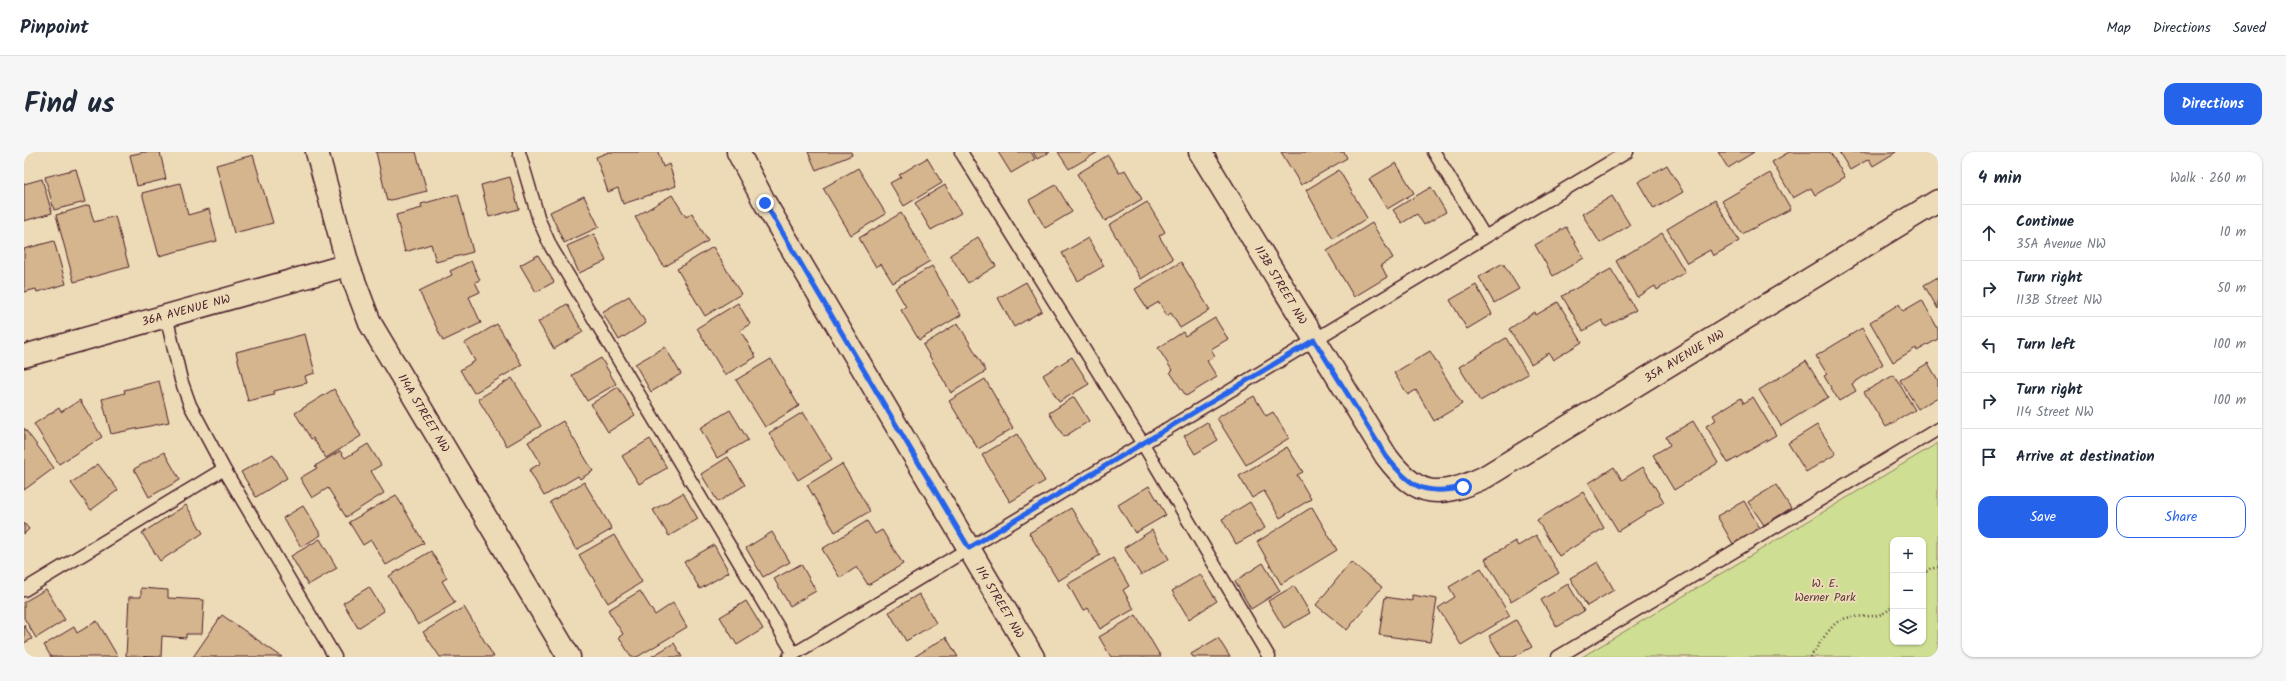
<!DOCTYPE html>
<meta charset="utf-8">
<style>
:root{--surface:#fff;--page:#f6f6f7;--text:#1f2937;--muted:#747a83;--line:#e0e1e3;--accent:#2563eb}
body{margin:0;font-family:Kalam,sans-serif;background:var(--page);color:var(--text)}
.controls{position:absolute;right:12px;bottom:12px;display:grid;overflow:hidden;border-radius:8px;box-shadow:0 1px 3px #0004}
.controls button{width:36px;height:36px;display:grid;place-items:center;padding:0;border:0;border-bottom:1px solid var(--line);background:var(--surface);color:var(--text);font:20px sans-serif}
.stop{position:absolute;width:12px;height:12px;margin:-9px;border:3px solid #2563eb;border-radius:50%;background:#fff}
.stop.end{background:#2563eb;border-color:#fff;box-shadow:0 1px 4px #0008}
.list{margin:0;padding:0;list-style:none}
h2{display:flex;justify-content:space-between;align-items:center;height:52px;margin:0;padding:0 16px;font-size:17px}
h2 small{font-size:13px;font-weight:400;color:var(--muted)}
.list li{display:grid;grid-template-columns:26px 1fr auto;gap:12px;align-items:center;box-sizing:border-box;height:56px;padding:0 16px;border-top:1px solid var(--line)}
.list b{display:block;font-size:15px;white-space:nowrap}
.list p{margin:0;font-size:13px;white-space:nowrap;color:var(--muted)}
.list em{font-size:13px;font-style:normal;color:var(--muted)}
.actions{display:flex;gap:8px;padding:12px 16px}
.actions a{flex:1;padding:9px 0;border:1px solid var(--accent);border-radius:12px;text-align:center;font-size:14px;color:var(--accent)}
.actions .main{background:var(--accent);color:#fff}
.icon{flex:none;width:22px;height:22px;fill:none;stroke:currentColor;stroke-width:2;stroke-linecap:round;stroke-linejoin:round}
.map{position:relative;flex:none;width:1914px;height:505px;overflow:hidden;border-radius:12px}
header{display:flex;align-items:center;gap:24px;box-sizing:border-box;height:56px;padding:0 20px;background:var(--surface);border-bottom:1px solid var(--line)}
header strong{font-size:19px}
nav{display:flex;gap:22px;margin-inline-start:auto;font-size:14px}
.intro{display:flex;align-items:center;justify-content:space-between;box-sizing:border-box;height:96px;padding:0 24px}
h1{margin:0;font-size:28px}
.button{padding:10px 18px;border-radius:12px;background:var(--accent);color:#fff;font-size:14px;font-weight:700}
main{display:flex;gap:24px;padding:0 24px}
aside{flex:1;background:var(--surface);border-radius:12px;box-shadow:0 1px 3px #0004}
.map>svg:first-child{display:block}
</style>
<header>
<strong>Pinpoint</strong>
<nav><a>Map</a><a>Directions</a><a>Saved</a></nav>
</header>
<div class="intro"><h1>Find us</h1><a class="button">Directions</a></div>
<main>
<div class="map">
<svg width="1914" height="505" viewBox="0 0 1914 505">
<rect width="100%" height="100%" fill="#eddbb8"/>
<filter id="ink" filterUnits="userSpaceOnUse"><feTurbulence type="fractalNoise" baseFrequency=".025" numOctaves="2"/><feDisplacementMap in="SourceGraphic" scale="8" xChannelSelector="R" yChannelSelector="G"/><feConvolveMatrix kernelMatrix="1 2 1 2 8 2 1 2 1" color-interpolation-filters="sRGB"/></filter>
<g filter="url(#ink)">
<path fill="#cedf93" stroke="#8c7f5f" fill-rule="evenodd" d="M1914,291v214h-356zM1869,388h30v102h-30z"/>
<path fill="#d5b58e" stroke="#4a1f2b" d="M120,0h16l6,27 -29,7 -7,-31z
M352,0h40l11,39 -40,10z
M585,0h49l5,15 6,-3 7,22 -53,18 -5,-16 -10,4 -12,-35z
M784,0h43l1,3 -36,15z
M974,0h33l4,7 -24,14z
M1009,0h17l-13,7z
M1034,0h40l-29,17z
M1257,0h63l3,6 -46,27z
M1694,0h36l-26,16z
M1765,0h41l15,25 -30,18 -4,-7 -18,10 -21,-36z
M1815,0h57l-23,14 -4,-7 -19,11z
M229,3l20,68 -39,10 -18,-68z
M1084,3l11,18 6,-3 17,29 -37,22 -28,-47z
M903,6l15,25 -38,23 -14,-23 11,-6 -2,-2z
M1372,11l18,30 -27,16 -18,-30z
M1643,13l16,27 -29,17 -16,-27z
M834,16l28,46 -35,21 -28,-47z
M52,17l9,33 -31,8 -9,-33z
M1315,18l28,48 -34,21 -27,-49z
M1746,21l21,36 -49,25 -20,-33z
M486,25l9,32 -30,8 -8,-32z
M18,27l10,34 -28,8v-37z
M156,31l8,32 21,-6 8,32 -58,15 -17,-63z
M921,33l16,28 -30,17 -16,-27z
M1032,33l16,27 -27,16 -16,-28z
M1407,35l15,25 -22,13 -7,-11 -15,9 -9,-13z
M434,42l15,58 -37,10 -5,-18 -26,8 -9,-37 26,-7 -1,-4z
M648,43l14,22 6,-4 16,28 -44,26 -29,-50z
M560,44l15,31 -35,16 -14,-31z
M1588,44l18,29 -30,18 -18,-29z
M1691,48l24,41 -26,15 -3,-6 -23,13 -20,-34z
M1123,50l18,30 -6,4 14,23 -32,20 -32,-54z
M65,53l5,17 21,-6 14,51 -55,15 -18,-67z
M877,61l29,48 -37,22 -12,-19 -5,3 -17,-29z
M1348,71l21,35 -12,7 6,12 -33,20 -27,-46z
M1542,75l18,31 -31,18 -18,-31z
M1638,81l23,39 -28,18 -2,-4 -18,11 -21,-36z
M570,82l12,27 -27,12 -12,-27z
M954,85l18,29 -28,17 -18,-28z
M1064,86l16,28 -26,15 -16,-28z
M30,89l12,43 -29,8 -1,-3 -12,3v-43z
M689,95l28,47 -36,22 -28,-47z
M514,103l16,27 -18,10 -16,-27z
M447,109l9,19 -5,2 5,10 -11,5 12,26 -38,18 -24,-50 33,-16 -2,-4z
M1157,110l29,48 -30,18 -9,-15 -4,3 -8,-14 -12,7 -12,-20z
M1479,111l16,26 -25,14 -15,-26z
M908,114l29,49 -42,25 -18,-30 5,-3 -11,-19z
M1587,117l25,41 -30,17 -4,-7 -19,11 -21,-35z
M1914,125v32l-14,-24z
M1002,130l16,29 -28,16 -16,-29z
M1452,133l16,29 -25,15 -17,-29z
M605,144l17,27 -27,17 -17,-28z
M1898,148l16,29v10l-21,12 -1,-3 -23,14 -23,-40 29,-18 4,7z
M1534,150l24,40 -29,18 -4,-7 -18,11 -22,-35 26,-17 1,3z
M714,151l12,21 -10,6 16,27 -31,18 -28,-47z
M543,152l16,28 -29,17 -16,-27z
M1191,166l13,21 -17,10 4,7 -8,5 10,16 -31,19 -16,-24 2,-2 -14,-22 25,-16 2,4z
M934,171l28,48 -35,22 -28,-48z
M473,172l25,41 -48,28 -14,-23 15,-9 -10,-18z
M1838,176l21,36 -31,20 4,7 -17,10 -15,-25 3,-2 -11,-18z
M281,182l10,39 -10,3 2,7 -33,8v4l-26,6 -12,-49z
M1482,186l22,36 -48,27 -21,-34z
M641,195l16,27 -30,18 -16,-28z
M1406,199l32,53 -28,17 -18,-31 -8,5 -14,-22z
M1048,205l17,27 -30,18 -16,-27z
M577,206l15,26 -29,17 -15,-26z
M747,207l28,47 -34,21 -29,-47z
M1782,209l22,36 -47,29 -22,-36z
M1904,211l10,17v17l-20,12 -18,-29z
M1870,223l21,35 -29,17 -22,-35z
M488,226l29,48 -34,20 -29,-47z
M961,227l28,49 -35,21 -29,-48z
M135,229l10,41 -58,12 -9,-35 23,-6 -1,-3z
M594,235l17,28 -27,17 -17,-28z
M310,237l27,47 -35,22 -13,-20 -2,1 -16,-26z
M1230,244l12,20 7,-4 16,26 -43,27 -29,-47z
M1050,245l15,24 -25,16 -15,-24z
M1729,245l23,38 -48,28 -22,-37 10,-6 -3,-5 28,-17 3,5z
M56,248l22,37 -43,27 -25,-40 25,-16 2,4z
M706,258l18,30 -31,18 -17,-30z
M779,260l29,47 -34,21 -29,-47z
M539,269l30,50 -13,8 -2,-3 -34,20 -15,-26 12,-7 -13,-21z
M1669,269l25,42 -44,27 -21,-35 17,-10 -4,-8z
M1183,270l11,18 -23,14 -11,-18z
M1793,273l19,29 -30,18 -18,-29z
M0,276l30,40 -30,22z
M993,282l28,47 -35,21 -28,-47z
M626,287l17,29 -28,16 -17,-28z
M344,292l13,21 -10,6 13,22 -38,24 -18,-29 -16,10 -12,-20 17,-10 -2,-2 25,-15 5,7z
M1263,295l16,25 -6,3 14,24 -31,19 -16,-27 -12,7 -13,-22z
M140,300l16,28 -31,17 -15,-28z
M249,302l14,24 -31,19 -15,-25z
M704,305l17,28 -27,17 -17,-28z
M74,312l20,26 -27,20 -20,-27z
M818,312l28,47 -35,21 -28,-47z
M1590,315l8,13 21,-13 21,35 -46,29 -29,-48z
M560,330l28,47 -36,21 -26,-48z
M1752,333l15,23 -27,17 -16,-23z
M1125,334l17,29 -31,18 -17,-28z
M1559,340l21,36 -45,28 -22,-36z
M659,341l15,26 -29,17 -16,-26z
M372,343l28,48 -38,22 -15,-25 -8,5 -14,-23z
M1720,349l16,27 -27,16 -16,-28z
M1226,350l15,26 -29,16 -14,-25z
M162,353l17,28 -43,28 -18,-28z
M279,354l18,29 -20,12 -18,-29z
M1288,355l25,43 -56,34 -24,-42z
M1047,356l29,47 -42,26 -29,-48z
M843,369l8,13 7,-4 21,34 -35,21 -11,-18 -17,11 -18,-29z
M0,371l5,6 -5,5z
M1128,378l17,29 -28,16 -17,-27z
M748,380l18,30 -27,15 -17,-29z
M590,383l28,47 -34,21 -29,-48z
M1512,383l23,38 -48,29 -26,-43 30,-18 3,5z
M296,387l17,29 -29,17 -17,-29z
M690,393l15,27 -29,17 -16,-27z
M407,399l16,27 -5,3 13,22 -37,22 -29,-49z
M1089,406l16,28 -6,4 11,19 -34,20 -12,-21 -5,3 -15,-27z
M1327,410l31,25 -35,43 -31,-25z
M1574,410l16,28 -27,16 -17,-28z
M1239,411l17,28 -29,18 -16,-28z
M777,412l15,27 -26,15 -16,-27z
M1457,416l29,48 -49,29 -23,-37 17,-11 -6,-10z
M1176,422l17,27 -28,18 -17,-28z
M1544,432l16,27 -27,16 -16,-27z
M1270,434l16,27 -26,15 -16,-27z
M345,435l15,24 -26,17 -15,-25z
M117,436l27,2v8l36,2 -2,34h-16v4l-24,-2 -1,21 -35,-1 3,-59h12z
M22,437l19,31 -29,18 -12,-20v-16z
M616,439l15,24 18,-12 14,24 -50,30h-6l-12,-20 4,-3 -15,-24z
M895,442l17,29 -30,18 -17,-29z
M1388,443l25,4 -7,43 -51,-7 6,-38 27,4z
M722,449l17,28 -26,16 -17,-28z
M440,455l30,50h-54l-17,-25z
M198,463l60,42h-89z
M1112,463l25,42h-50l-12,-20z
M1492,468l16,27 -18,10h-13l-12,-21z
M73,469l21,36h-67l-7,-12 30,-18 3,6z
M0,473l8,14 -8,4z
M922,485l12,20h-44z
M1194,486l12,19h-37l-2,-3z
M650,491l8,14h-31z"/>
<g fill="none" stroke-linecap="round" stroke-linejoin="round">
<g stroke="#4a1f2b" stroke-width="15">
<path id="service" d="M495,0l20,68 12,27 243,407
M937,0l182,292 126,213
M1410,0l51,85 142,-85
M142,163l15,65 9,25 34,64 111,188
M0,438l200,-121
M765,505l696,-420
M1534,505l380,-228"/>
</g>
<g stroke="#4a1f2b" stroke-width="25">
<path id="minor" d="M293,0l31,113 22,58 199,334
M1176,0l186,304c32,43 53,42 99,21l453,-276
M0,204l324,-91"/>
</g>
<g stroke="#4a1f2b" stroke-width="25">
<path id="tertiary" d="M714,0l27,51 268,454"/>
</g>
<path stroke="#4a1f2b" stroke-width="2.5" stroke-dasharray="1 3" stroke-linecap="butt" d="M1899,422l7,-5 8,-2
M1786,505c7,-9 20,-31 29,-36 17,-10 40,3 54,-16"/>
<use href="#service" stroke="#eddbb8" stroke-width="12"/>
<use href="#minor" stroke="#eddbb8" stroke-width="22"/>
<use href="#tertiary" stroke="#eddbb8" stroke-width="22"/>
</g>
</g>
<g fill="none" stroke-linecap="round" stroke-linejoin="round" filter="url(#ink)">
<path stroke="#2563eb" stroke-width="5" d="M741,51l204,345 345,-208 72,116c24,31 38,40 77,31"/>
</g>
<g text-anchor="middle" stroke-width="4" stroke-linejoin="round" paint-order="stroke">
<g font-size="12" fill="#4a1f2b" stroke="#eddbb8">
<text transform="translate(1257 133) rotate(59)" y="4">113B STREET NW</text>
<text transform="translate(162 158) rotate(-15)" y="4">36A AVENUE NW</text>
<text transform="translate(1660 204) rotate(-31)" y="4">35A AVENUE NW</text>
<text transform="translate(400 261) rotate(59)" y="4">114A STREET NW</text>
<text transform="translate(976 450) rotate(59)" y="4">114 STREET NW</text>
</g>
<g font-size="12" fill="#5e3c3b" stroke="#eddbb8">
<text x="1801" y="435">W. E.<tspan x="1801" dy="14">Werner Park</tspan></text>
</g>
</g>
</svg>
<div class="controls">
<button>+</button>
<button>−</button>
<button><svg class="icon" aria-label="layers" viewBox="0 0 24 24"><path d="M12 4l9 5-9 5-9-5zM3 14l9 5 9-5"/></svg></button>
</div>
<div class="stop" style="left:1439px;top:335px"></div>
<div class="stop end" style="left:741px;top:51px"></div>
</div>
<aside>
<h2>4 min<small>Walk · 260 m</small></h2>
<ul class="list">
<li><svg class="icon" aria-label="ahead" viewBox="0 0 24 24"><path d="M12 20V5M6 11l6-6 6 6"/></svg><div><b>Continue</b><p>35A Avenue NW</p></div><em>10 m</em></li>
<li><svg class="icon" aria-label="right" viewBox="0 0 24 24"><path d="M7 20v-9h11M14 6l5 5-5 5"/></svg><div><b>Turn right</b><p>113B Street NW</p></div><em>50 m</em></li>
<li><svg class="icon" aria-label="left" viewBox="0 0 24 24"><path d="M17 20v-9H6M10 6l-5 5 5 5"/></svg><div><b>Turn left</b></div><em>100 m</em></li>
<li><svg class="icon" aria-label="right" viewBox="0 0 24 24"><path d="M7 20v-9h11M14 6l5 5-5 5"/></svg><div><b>Turn right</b><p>114 Street NW</p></div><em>100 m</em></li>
<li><svg class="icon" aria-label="arrive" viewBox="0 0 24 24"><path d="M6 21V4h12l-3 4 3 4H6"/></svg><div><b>Arrive at destination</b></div></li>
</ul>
<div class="actions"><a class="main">Save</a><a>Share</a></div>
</aside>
</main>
